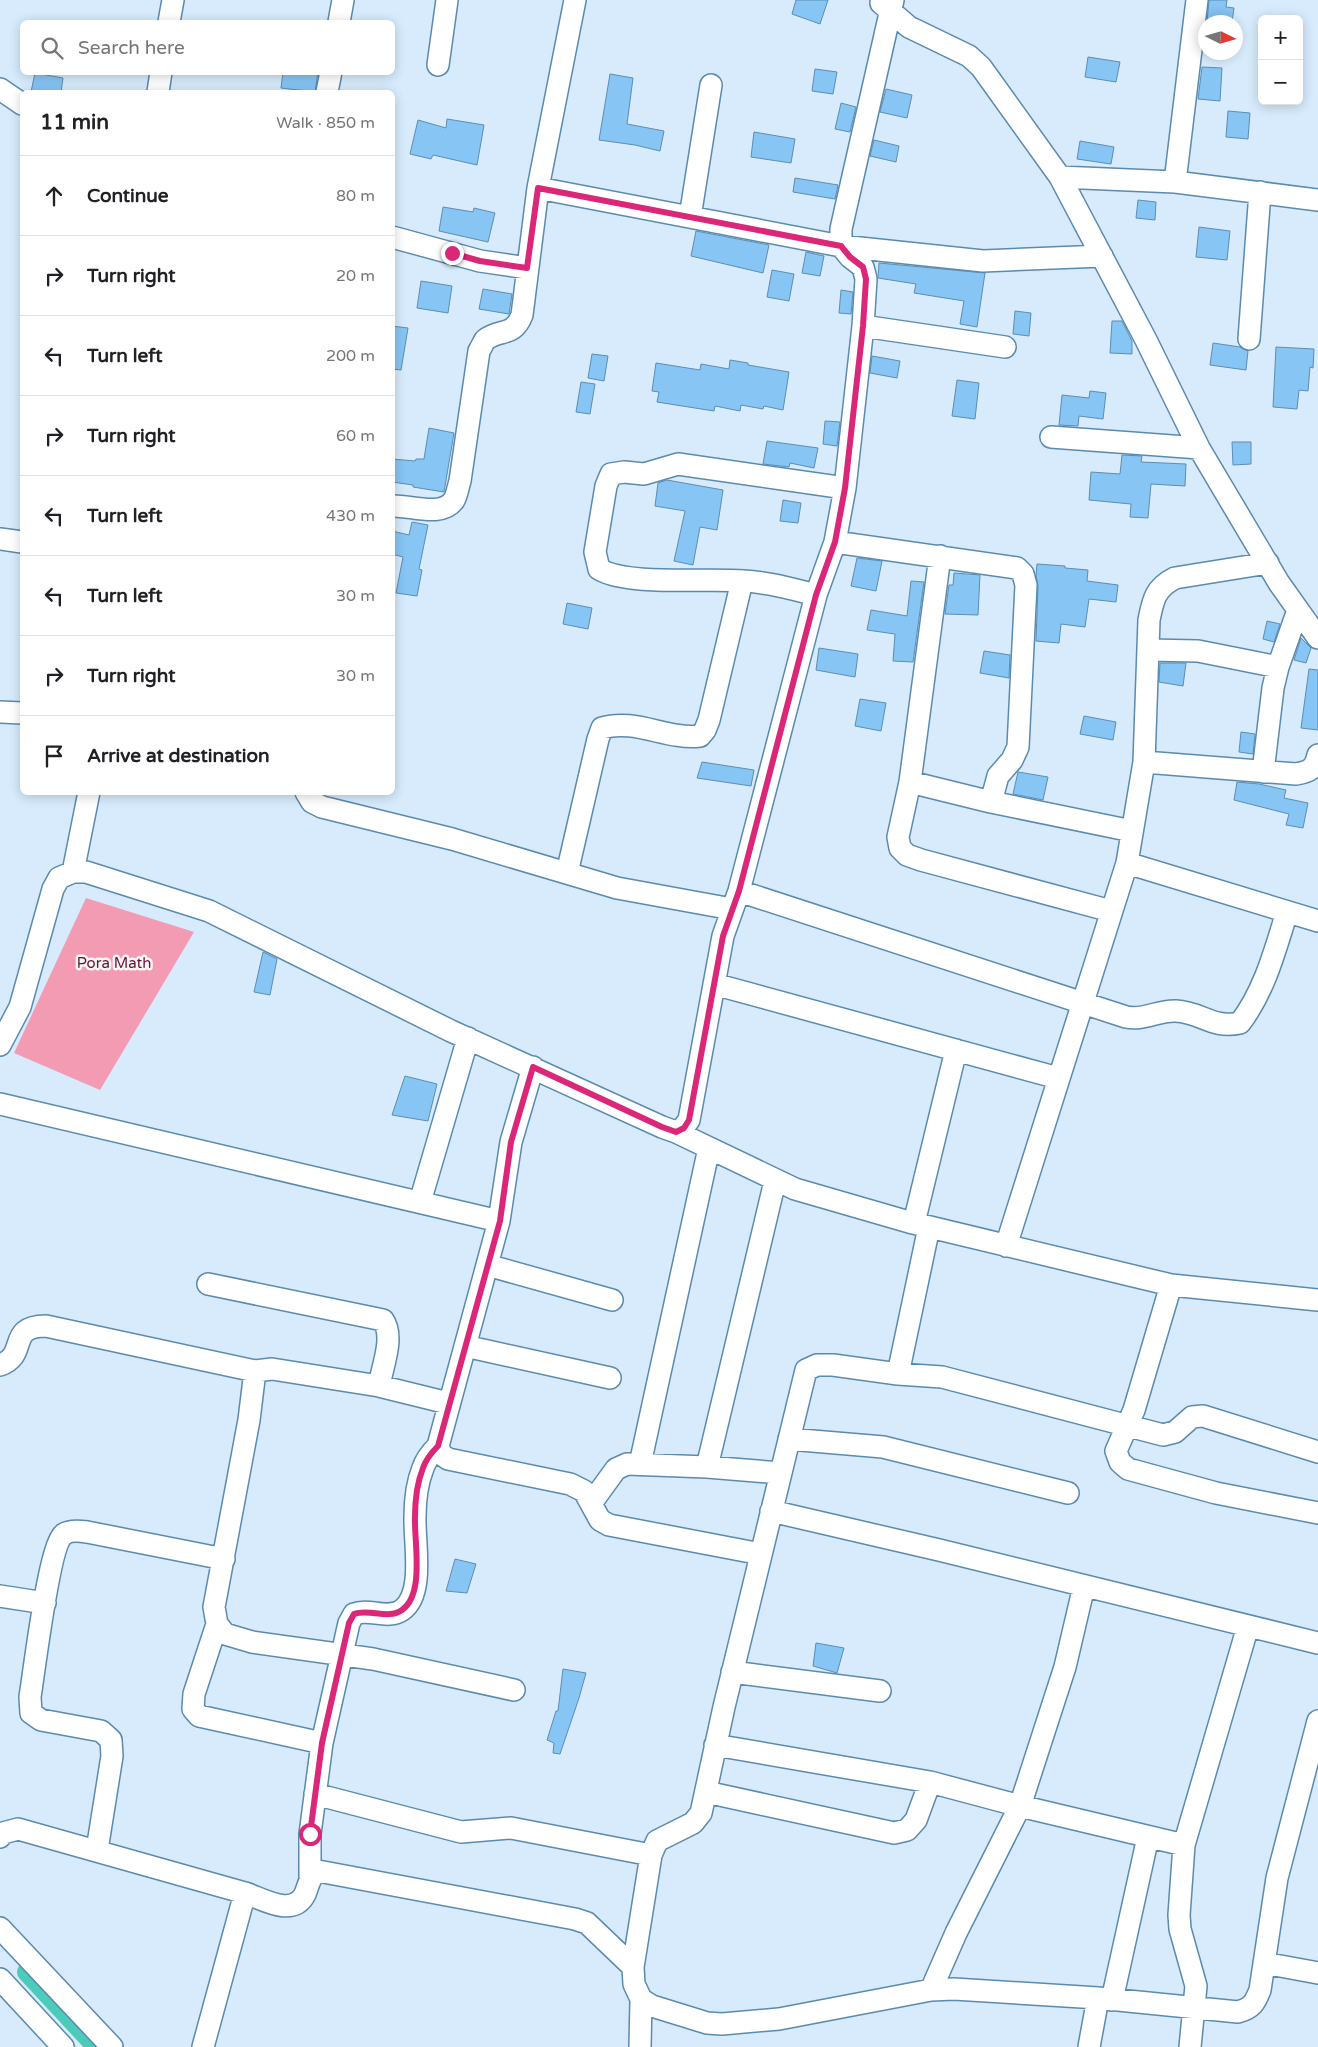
<!DOCTYPE html>
<meta charset="utf-8">
<style>
:root{--surface:#fff;--page:#f6f6f6;--text:#202124;--muted:#757577;--line:#e0e0e0}
body{margin:0;font-family:"Varela Round",sans-serif;background:var(--page);color:var(--text)}
.controls{position:absolute;right:15px;top:15px;display:grid;overflow:hidden;border-radius:8px;box-shadow:0 2px 12px #0003}
.controls button{width:45px;height:45px;display:grid;place-items:center;padding:0;border:0;border-bottom:1px solid var(--line);background:var(--surface);color:var(--text);font:25px sans-serif}
.compass{position:absolute;left:1198px;top:15px;width:45px;height:45px;border-radius:50%;background:var(--surface);box-shadow:0 2px 12px #0003;rotate:95deg}
.stop{position:absolute;width:15px;height:15px;margin:-11px;border:4px solid #db2777;border-radius:50%;background:#fff}
.stop.end{background:#db2777;border-color:#fff;box-shadow:0 1px 5px #0008}
.list{margin:0;padding:0;list-style:none}
h2{display:flex;justify-content:space-between;align-items:center;height:65px;margin:0;padding:0 20px;font-size:21px}
h2 small{font-size:16px;font-weight:400;color:var(--muted)}
.list li{display:grid;grid-template-columns:32px 1fr auto;gap:15px;align-items:center;box-sizing:border-box;height:80px;padding:0 20px;border-top:1px solid var(--line)}
.list b{display:block;font-size:19px;white-space:nowrap}
.list em{font-size:16px;font-style:normal;color:var(--muted)}
.icon{flex:none;width:28px;height:28px;fill:none;stroke:currentColor;stroke-width:2;stroke-linecap:round;stroke-linejoin:round}
.map{position:relative;flex:none;width:1318px;height:2047px;overflow:hidden}
.search{position:absolute;background:var(--surface);box-shadow:0 2px 12px #0003;left:20px;top:20px;width:375px;height:55px;display:flex;align-items:center;gap:12px;box-sizing:border-box;padding:0 18px;border-radius:8px;color:var(--muted);font-size:19px}
.panel{position:absolute;background:var(--surface);box-shadow:0 2px 12px #0003;left:20px;top:90px;width:375px;height:705px;border-radius:8px}
.map>svg:first-child{display:block}
</style>
<div class="map">
<svg width="1318" height="2047" viewBox="0 0 1318 2047">
<rect width="100%" height="100%" fill="#d7ebfc"/>
<path fill="#f29bb2" d="M86,898l108,34 -94,158 -86,-37z"/>
<g fill="none" stroke-linecap="round" stroke-linejoin="round">
<path stroke="#4bcbba" stroke-width="20" d="M27,1972l70,75"/>
</g>
<path fill="#87c5f4" stroke="#5c8db2" d="M796,0h32l-8,24 -28,-10z
M1209,0h18l-1,7 8,1 -2,14h-25z
M1088,57l32,5 -4,20 -31,-5z
M1202,67l20,1 -2,33 -22,-2z
M815,69l22,3 -4,22 -21,-3z
M283,72h35l-3,20 -34,-4z
M35,73l28,5 -2,14h-30z
M610,74l23,4 -6,46 37,7 -4,20 -25,-6 -36,-5z
M886,89l26,6 -5,23 -27,-6z
M841,103l15,4 -6,25 -15,-3z
M1228,111l22,2 -2,26 -22,-2z
M447,119l37,6 -7,40 -44,-10 -2,4 -21,-5 8,-34 28,8z
M754,132l41,7 -4,24 -40,-6z
M874,140l25,6 -3,16 -26,-6z
M1080,141l34,6 -3,17 -34,-5z
M795,178l43,7 -3,14 -42,-7z
M1138,200l18,2 -1,18 -19,-2z
M443,207l30,5 1,-4 21,5 -7,29 -49,-11z
M1199,227l31,4 -3,29 -31,-3z
M696,231l73,14 -6,28 -72,-17z
M806,252l18,4 -4,20 -18,-3z
M879,263l106,10 -8,54 -17,-3 4,-23 -50,-8 2,-9 -38,-6z
M772,270l22,4 -5,27 -22,-4z
M421,281l31,5 -4,27 -31,-5z
M483,289l29,5 -3,20 -30,-5z
M841,290l12,2 -2,22 -12,-1z
M1015,311l16,2 -2,23 -16,-2z
M1112,321h10l10,20v13l-22,-1z
M392,326l16,2 -7,42 -9,-1z
M1213,343l27,4 8,4 -2,19 -36,-5z
M1276,347l38,2 -1,19 -3,-1 -2,24 -9,-1 -2,19 -24,-2z
M592,354l16,2 -4,25 -16,-3z
M872,356l28,5 -3,17 -27,-5z
M730,360l18,3v2l41,7 -6,38 -19,-4 -1,3 -22,-4 -1,6 -25,-5 -1,5 -57,-9 2,-10 -7,-1 4,-28 44,7 1,-6 28,5z
M957,380l22,3 -4,36 -23,-3z
M581,382l14,2 -5,30 -14,-2z
M1090,391l16,2 -3,26 -24,-3 -1,10 -19,-1 3,-30 27,3z
M825,421l15,1 -3,24 -14,-2z
M429,428l25,5 -10,59 -31,-5v-2l-21,-3v-23l23,2 1,-2h8z
M767,441l51,7 -4,20 -24,-5 -1,4 -26,-3z
M1232,442h19v22l-18,1z
M1122,455l20,1 -1,6 45,2 -1,22 -34,-2 -3,34 -18,-1 1,-13 -42,-4 2,-28 29,2z
M667,480l56,10 -6,40 -17,-3 -7,38 -19,-4 11,-50 -30,-5 3,-23z
M783,500l18,3 -3,20 -18,-2z
M412,522l16,3 -9,44 3,1 -5,26 -21,-3 7,-36 -11,-3v-23l17,4z
M857,558l25,3 -6,30 -25,-5z
M1037,564l28,2v2l23,2 -1,11 31,4 -2,17 -27,-3 -4,28 -24,-3 -2,19 -23,-2 2,-55 -2,-11z
M954,573l26,2 -2,40 -33,-1 4,-29h4z
M911,581l13,1 -11,80 -20,-1 2,-27 -28,-4 4,-20 36,6z
M567,603l25,5 -4,21 -25,-5z
M1267,621l13,3 -6,18 -11,-3z
M1301,638l10,10 -5,15 -12,-3z
M819,648l39,6 -3,23 -39,-7z
M984,651l26,4 -1,23 -29,-5z
M1160,663h26l-3,23 -24,-4z
M1309,669l9,1v60l-17,-2z
M860,699l26,4 -5,28 -26,-5z
M1084,716l32,6 -3,18 -33,-6z
M1241,732l14,2 -2,20 -14,-2z
M702,762l52,8 -3,16 -54,-8z
M1018,772l30,5 -5,23 -30,-6z
M1237,782l22,2 27,6 -2,8 24,5 -5,25 -17,-3 3,-11 -55,-14z
M263,952l14,7 -7,36 -16,-3z
M405,1076l32,8 -9,37 -36,-6z
M455,1559l21,5 -9,29 -21,-2z
M816,1643l28,5 -7,25 -24,-7z
M563,1669l23,4 -7,25 -19,56 -7,-1 1,-10 -7,-3 9,-29h2z"/>
<g fill="none" stroke-linecap="round" stroke-linejoin="round">
<g stroke="#5a8ab0" stroke-width="24">
<path id="minor" d="M881,3l28,24 60,29 12,11 79,110 86,163 53,108 80,135 39,55
M169,22l4,-22
M339,22l4,-22
M438,65l9,-65
M0,89l22,15
M158,92l3,-20
M327,92l4,-20
M1060,177l115,5 143,18
M1175,182l22,-182
M538,188l303,58 142,15 119,-5
M690,217l21,-132
M392,237l88,24 47,7
M863,326l142,21
M1249,339l11,-147
M1051,437l148,11
M392,506c18,-1 50,12 62,-6 3,-5 4,-13 6,-19l19,-130c2,-3 4,-8 6,-11 15,-12 28,-2 37,-25l16,-127 37,-188
M0,539l22,3
M835,542l182,26 6,6 3,11 -8,162 -6,13 -14,16 -7,26
M940,556l-30,226 -12,55 2,11 7,7 14,5 190,51
M816,595c-24,-6 -48,-13 -72,-14 -37,-3 -117,5 -145,-12l-4,-17 11,-66 5,-12 13,-2 20,2 34,-10 167,24
M1148,650l50,1 80,16
M0,712l22,1
M1144,762l152,12c13,-2 19,-5 22,-19
M1263,772l10,-84 5,-21 20,-57
M910,782l81,20 141,29
M306,792l6,10 10,5 130,32 165,49 115,21
M1127,863l191,58
M73,872l16,-80
M567,873l31,-134 4,-11c33,-10 65,12 98,8l5,-6 4,-10 33,-139
M739,891l387,126c18,4 32,-7 50,-6 25,1 36,18 64,12 25,-33 35,-73 47,-111
M714,984l344,94
M0,1045l20,-38 33,-118 6,-11 14,-6h13l123,39 242,120 211,96 14,5 7,-4 6,-8 34,-184 16,-45 77,-296 19,-53 10,-54 18,-162 3,-47 -3,-12 -13,-10 -9,-11v-17l52,-229
M533,1067l-22,75 -12,79 -61,225 3,8 7,5 122,25 14,7 16,29 9,5 152,29
M0,1104l499,117
M676,1132l119,57 114,33 262,63 147,15
M420,1202l48,-164
M914,1223l42,-173
M1006,1246l121,-383 17,-101 5,-142c4,-20 6,-32 26,-42l93,-15
M487,1265l125,35
M208,1284l175,36c12,17 -1,47 -4,66
M1171,1285l-37,125 -18,41 4,11 8,7 88,24 102,20
M465,1346l145,32
M0,1365c29,-10 6,-39 46,-39l209,45 17,-2 107,17 69,17
M255,1371l-6,49 -35,187 3,17 8,10 27,8 121,17 141,31
M898,1374l31,-147
M789,1439l94,8 185,46
M1318,1452l-115,-36 -11,1 -17,15 -12,3 -221,-58 -44,-3 -65,-9h-16l-11,5 -82,337 -23,106 -8,10 -36,18 -6,14 -18,112 1,17 7,15 11,7 55,17 15,1 57,-5 152,-29 23,-1 144,9 140,14c14,-4 17,-9 22,-22l17,-112 41,-157
M640,1464l69,-316
M707,1467l68,-286
M592,1502l24,-33 11,-5 80,3 74,6
M771,1511l168,39 379,93
M0,1596l45,7
M217,1624l-23,70 -1,15 6,7 123,27
M732,1672l148,19
M715,1745l215,37 90,24 164,39
M706,1792l188,41 13,-3 9,-10 14,-38
M315,1794l146,38 50,-4 140,27
M0,1837l3,-4 15,-4 227,64c18,6 48,25 60,1 4,-10 4,-16 13,-23l257,48 12,4 46,44
M97,1850l15,-94 -1,-16 -10,-9 -60,-11 -10,-7 -1,-16c4,-24 19,-152 34,-163 6,-4 16,-3 23,-2l137,27
M310,1877v-43l12,-91 27,-120 5,-9c15,-6 34,6 48,-4 23,-16 12,-68 13,-93 0,-16 2,-34 8,-49 3,-9 9,-16 15,-22
M0,1928l112,119
M1264,1963l54,10
M0,1979l63,68
M931,1990l25,-57 64,-127 45,-139 19,-81
M1112,2000l36,-163
M203,2047l42,-154
M640,2047l1,-48
M1089,2047l9,-49
M1190,2047l6,-61 -16,-57 -1,-14 5,-70 64,-219"/>
</g>
<use href="#minor" stroke="#fff" stroke-width="21"/>
</g>
<g fill="none" stroke-linecap="round" stroke-linejoin="round">
<path stroke="#db2777" stroke-width="6" d="M310,1834l12,-91 27,-120 5,-9c15,-6 34,6 48,-4 23,-16 12,-68 13,-93 0,-16 2,-34 8,-49 3,-9 9,-16 15,-22l62,-225 11,-79 22,-75 129,60 14,5 8,-4 5,-8 34,-184 16,-45 77,-296 19,-53 10,-54 18,-162 3,-47 -3,-12 -13,-10 -9,-11 -303,-58 -11,80 -47,-7 -28,-8"/>
</g>
<g text-anchor="middle" stroke-width="5" stroke-linejoin="round" paint-order="stroke">
<g font-size="15" fill="#641332" stroke="#f5f5f5">
<text x="114" y="968">Pora Math</text>
</g>
</g>
</svg>
<div class="controls">
<button>+</button>
<button>−</button>
</div>
<svg class="compass" viewBox="-18 -18 36 36"><path d="M0-13l5 13h-10z" fill="#e53935"/><path d="M0 13l5-13h-10z" fill="#757577"/></svg>
<div class="stop" style="left:310px;top:1834px"></div>
<div class="stop end" style="left:452px;top:253px"></div>
<div class="search"><svg class="icon" aria-label="search" viewBox="0 0 24 24"><circle cx="10" cy="10" r="6"/><path d="M15 15l6 6"/></svg>Search here</div>
<section class="panel">
<h2>11 min<small>Walk · 850 m</small></h2>
<ul class="list">
<li><svg class="icon" aria-label="ahead" viewBox="0 0 24 24"><path d="M12 20V5M6 11l6-6 6 6"/></svg><div><b>Continue</b></div><em>80 m</em></li>
<li><svg class="icon" aria-label="right" viewBox="0 0 24 24"><path d="M7 20v-9h11M14 6l5 5-5 5"/></svg><div><b>Turn right</b></div><em>20 m</em></li>
<li><svg class="icon" aria-label="left" viewBox="0 0 24 24"><path d="M17 20v-9H6M10 6l-5 5 5 5"/></svg><div><b>Turn left</b></div><em>200 m</em></li>
<li><svg class="icon" aria-label="right" viewBox="0 0 24 24"><path d="M7 20v-9h11M14 6l5 5-5 5"/></svg><div><b>Turn right</b></div><em>60 m</em></li>
<li><svg class="icon" aria-label="left" viewBox="0 0 24 24"><path d="M17 20v-9H6M10 6l-5 5 5 5"/></svg><div><b>Turn left</b></div><em>430 m</em></li>
<li><svg class="icon" aria-label="left" viewBox="0 0 24 24"><path d="M17 20v-9H6M10 6l-5 5 5 5"/></svg><div><b>Turn left</b></div><em>30 m</em></li>
<li><svg class="icon" aria-label="right" viewBox="0 0 24 24"><path d="M7 20v-9h11M14 6l5 5-5 5"/></svg><div><b>Turn right</b></div><em>30 m</em></li>
<li><svg class="icon" aria-label="arrive" viewBox="0 0 24 24"><path d="M6 21V4h12l-3 4 3 4H6"/></svg><div><b>Arrive at destination</b></div></li>
</ul>
</section>
</div>
